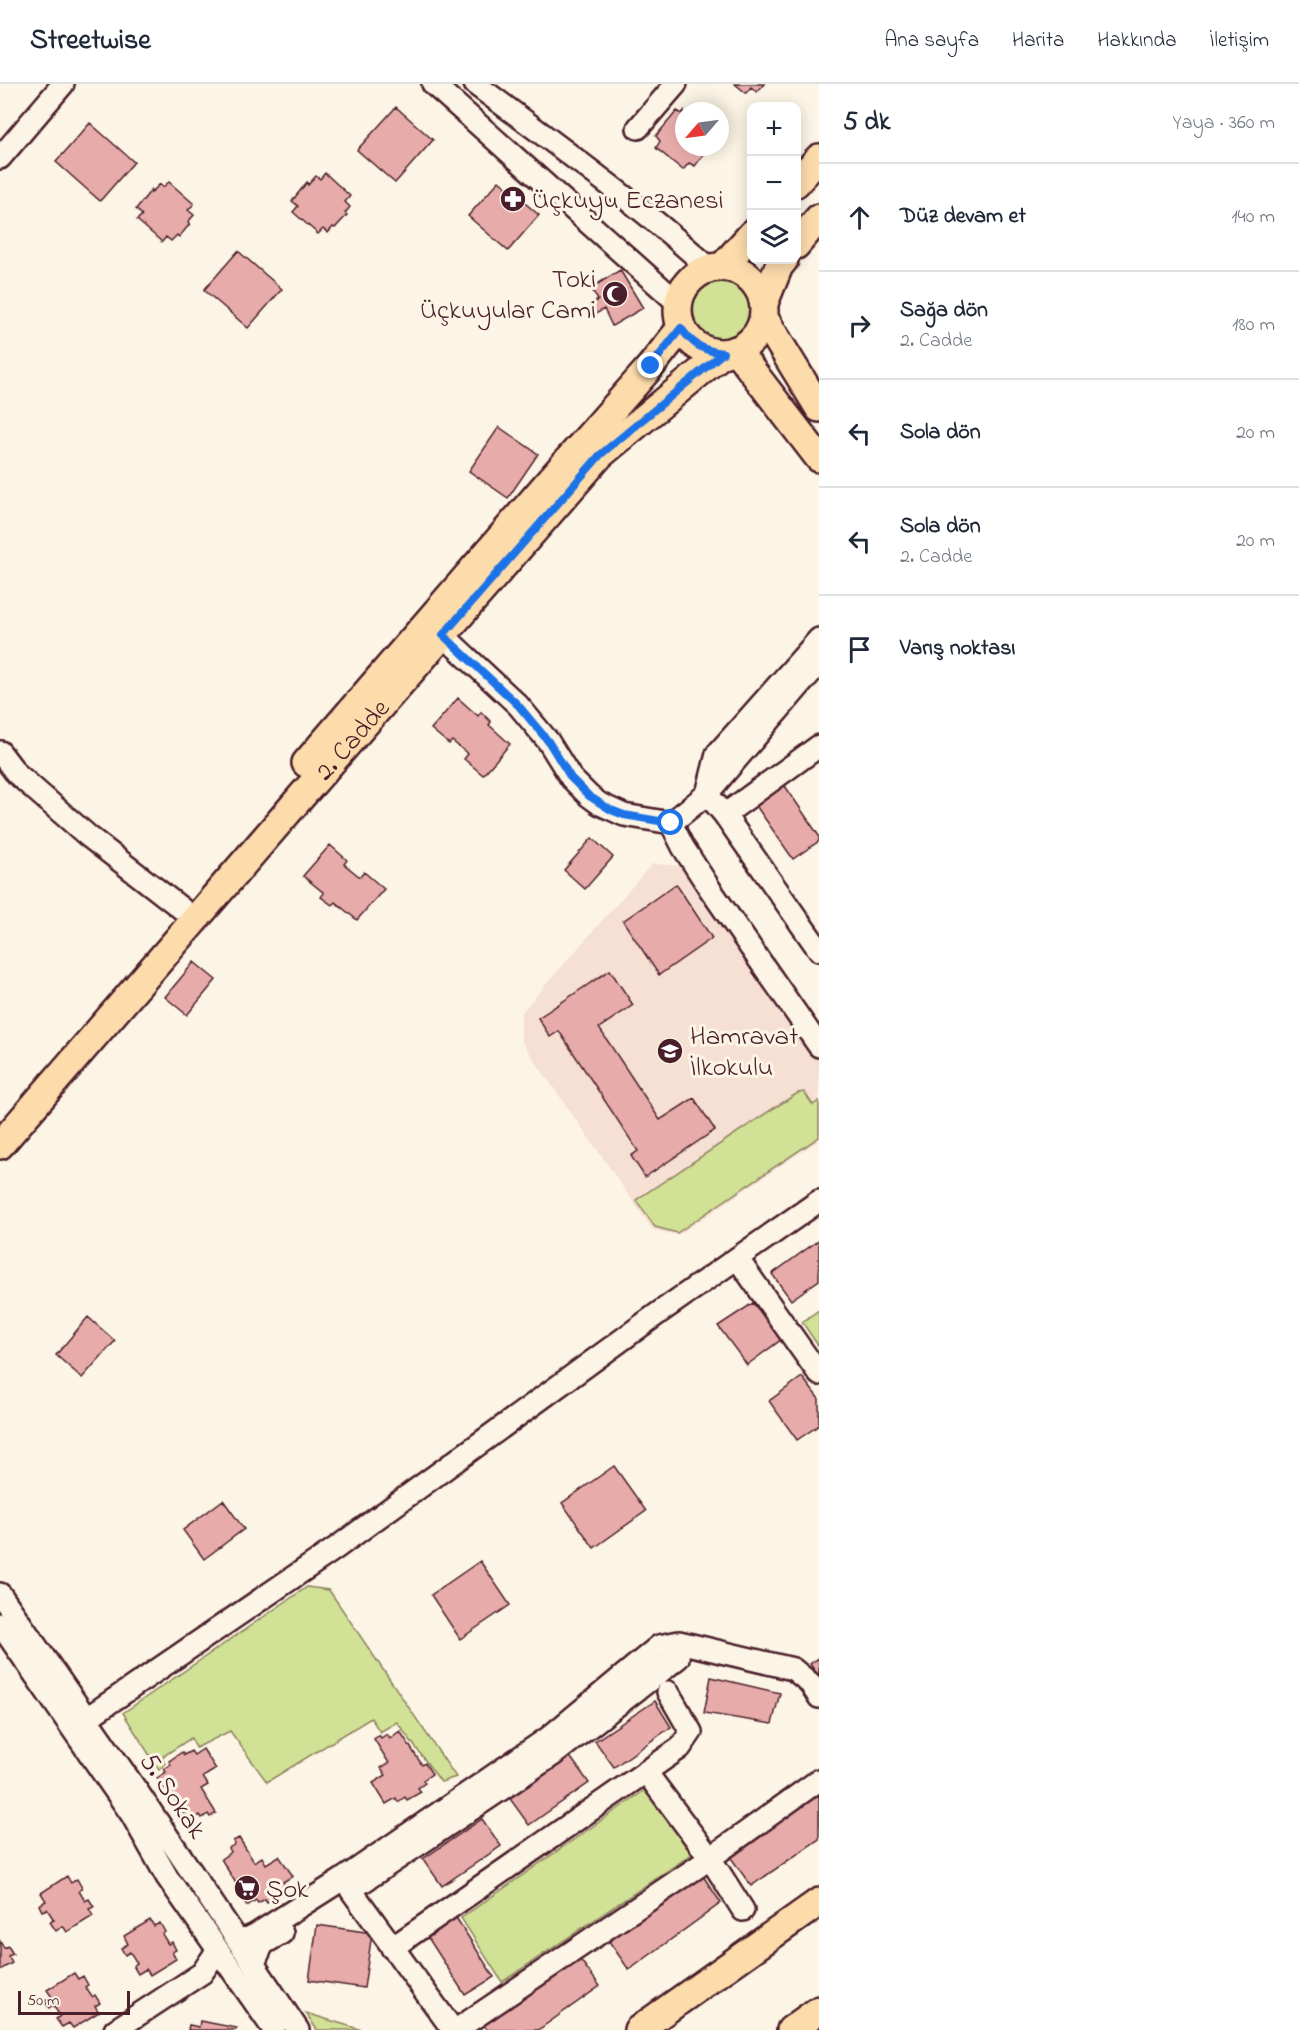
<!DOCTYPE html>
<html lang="tr">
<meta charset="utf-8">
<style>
:root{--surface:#fff;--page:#f6f6f7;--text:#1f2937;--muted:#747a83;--line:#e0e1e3}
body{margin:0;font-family:"Indie Flower",sans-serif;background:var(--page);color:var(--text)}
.controls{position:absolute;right:18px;top:18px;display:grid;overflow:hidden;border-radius:12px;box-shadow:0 3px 15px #0003}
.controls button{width:54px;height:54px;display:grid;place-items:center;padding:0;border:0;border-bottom:2px solid var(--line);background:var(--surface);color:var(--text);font:30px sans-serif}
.compass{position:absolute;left:675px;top:18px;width:54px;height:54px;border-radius:50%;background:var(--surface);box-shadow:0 3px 15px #0003;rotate:242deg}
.scale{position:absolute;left:18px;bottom:15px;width:112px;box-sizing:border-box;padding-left:6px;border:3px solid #4a1f2b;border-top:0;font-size:16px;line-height:21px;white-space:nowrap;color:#4a1f2b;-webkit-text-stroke:4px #fcf5e5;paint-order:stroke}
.stop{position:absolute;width:18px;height:18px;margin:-14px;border:4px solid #1a73e8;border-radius:50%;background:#fff}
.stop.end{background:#1a73e8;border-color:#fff;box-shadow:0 2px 6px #0008}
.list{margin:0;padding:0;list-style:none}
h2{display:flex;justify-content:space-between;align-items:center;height:78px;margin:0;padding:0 24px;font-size:26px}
h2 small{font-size:20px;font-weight:400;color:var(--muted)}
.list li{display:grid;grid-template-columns:39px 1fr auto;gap:18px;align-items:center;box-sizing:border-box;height:108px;padding:0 24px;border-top:2px solid var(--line)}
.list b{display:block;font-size:22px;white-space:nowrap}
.list p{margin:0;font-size:20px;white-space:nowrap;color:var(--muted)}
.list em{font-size:20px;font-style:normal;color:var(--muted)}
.icon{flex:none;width:33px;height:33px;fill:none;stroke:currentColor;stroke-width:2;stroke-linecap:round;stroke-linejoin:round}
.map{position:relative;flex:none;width:819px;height:1946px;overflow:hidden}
header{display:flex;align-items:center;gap:36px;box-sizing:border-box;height:84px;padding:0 30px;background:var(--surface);border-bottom:2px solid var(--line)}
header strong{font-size:28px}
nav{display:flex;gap:33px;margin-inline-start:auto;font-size:21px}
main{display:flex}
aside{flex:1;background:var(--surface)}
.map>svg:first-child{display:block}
</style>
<header>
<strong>Streetwise</strong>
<nav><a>Ana sayfa</a><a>Harita</a><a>Hakkında</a><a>İletişim</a></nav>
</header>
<main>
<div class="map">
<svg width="819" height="1946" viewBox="0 0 819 1946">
<rect width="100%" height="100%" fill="#fcf5e5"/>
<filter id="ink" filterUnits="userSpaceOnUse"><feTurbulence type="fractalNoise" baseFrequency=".0167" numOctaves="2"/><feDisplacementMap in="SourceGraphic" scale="12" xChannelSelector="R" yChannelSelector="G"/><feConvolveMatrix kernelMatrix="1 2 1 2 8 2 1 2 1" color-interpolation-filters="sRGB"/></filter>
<g filter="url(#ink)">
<path fill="#f6dfd3" d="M652,780l35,2 132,196v78l-141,95 -25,-5 -132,-189v-28z"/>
<path fill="#d1e195" stroke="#8e8060" stroke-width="1.5" d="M687 227a33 33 0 1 1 66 0a33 33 0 1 1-66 0Z
M804,1008l9,13 6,-4v36l-142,96 -22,-6 -19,-27 138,-92 24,-15z
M819,1226v37l-17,-25z
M307,1503l22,3 127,187 -15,5 -44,-60 -17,10 -9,-14 -104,64 -37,-51 -34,17 -5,-10 -29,19 3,7 -6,6 -36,-57z
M645,1706l47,64 -190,128 -41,-64z
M306,1929l56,17h-45z"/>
<path fill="#e7acaa" stroke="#4a1f2b" stroke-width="1.5" d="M735,0h29l-7,8 -6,-5 -5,6z
M396,23l37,33 -38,43 -38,-33z
M677,27l5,3 2,-3v36h25l-14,19 -6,-3 -6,7 -27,-22 4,-7 -4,-5z
M90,39l44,39 -34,39 -44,-39z
M325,89l25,23 -5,6 5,5 -5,6 2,2 -12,13 -2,-1 -5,6 -5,-4 -5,5 -25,-22 5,-6 -6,-5 15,-19 1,3 8,-9 4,3z
M499,97l40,34 -31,36 -40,-35z
M169,98l25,22 -6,6 6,5 -6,7 2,2 -11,13 -2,-2 -6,6 -5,-4 -4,5 -25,-22 5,-5 -6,-6 15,-19v3l9,-9 3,3z
M238,167l44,38 -34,39 -44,-38z
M620,186l23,38 -31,18 -8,-17 -10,6 -4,-10 8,-5 -7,-12z
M499,343l39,27 -30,44 -39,-27z
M458,614l20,18 3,-4 10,10 -2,3 21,19 -27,31 -19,-16 4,-5 -16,-13 -3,3 -18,-15z
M781,696l38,56v5l-26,18 -41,-59z
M592,754l21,19 -28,32 -21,-19z
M330,761l17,15 -3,4 16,13 4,-5 20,17 -27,31 -22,-18 -3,3 -11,-8 3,-4 -21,-17z
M676,800l36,54 -53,37 -36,-54z
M194,878l22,18 -29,35 -22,-18z
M610,886l23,35 -34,23 61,92 34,-22 21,32 -70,47 -14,-21 7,-5 -79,-120 -9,6 -12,-19z
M819,1156v40l-28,20 -19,-26z
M753,1219l29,36 -35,26 -29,-39z
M88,1233l27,24 -33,37 -26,-23z
M802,1293l17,22v26l-22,15 -28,-39z
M614,1382l32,45 -52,37 -32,-45z
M223,1416l21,29 -40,30 -21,-29z
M480,1477l30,44 -50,34 -29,-44z
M819,1574v19l-9,-13z
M711,1593l69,16 -8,31 -68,-11z
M655,1617l16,26 -57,40 -19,-26z
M400,1647l22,34 3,-2 7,11 -9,6 2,3 -7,5 3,4 -14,8 -2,-3 -7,5 -2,-4 -10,6 -13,-21 13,-8 -5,-7 8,-5 -15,-24 5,-4 2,3 6,-4 3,4z
M203,1665l13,20 -13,8 5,8 -7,4 15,24 -6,4 -2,-3 -6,4 -2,-3 -11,7 -22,-35 -3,2 -7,-11 9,-6 -2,-3 7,-4 -2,-4 13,-9 2,3 7,-4 3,4z
M569,1671l20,28 -60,42 -21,-29z
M819,1709v46l-68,47 -22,-31z
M482,1735l19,27 -59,40 -19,-27z
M239,1754l15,24 8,-5 4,7 13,-8 14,20 -10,6 3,4 -7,4 2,4 -14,8 -2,-3 -7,4 -2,-3 -9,6 -7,-12 2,-1 -21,-34 10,-7 -2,-4 6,-4 -2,-3z
M701,1789l20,30 -92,67 -23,-33z
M67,1792l4,7 6,-4 5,9 -3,3 6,10 4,-2 5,8 -5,2 4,7 -26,16 -4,-6 -7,5 -6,-9 4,-2 -7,-11 -5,2 -3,-6 7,-4 -5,-8z
M455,1832l39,61 -29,18 -38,-59z
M150,1836l4,6 6,-3 5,9 -3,2 6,10 4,-2 4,8 -4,2 4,7 -26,16 -4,-6 -8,5 -5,-8 4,-3 -7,-11 -5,3 -4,-7 7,-4 -4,-8z
M317,1841l55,8 -8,55 -55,-8z
M0,1857l4,7 4,-2 5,8 -5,2 4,7 -12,7z
M579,1874l21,28 -62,44h-51l-4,-6z
M74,1889l4,6 5,-3 5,9 -3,2 7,10 3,-2 5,8 -5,3 4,6 -26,16 -4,-5 -7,4 -6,-8 4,-3 -7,-11 -4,3 -4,-7 7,-4 -5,-7z
M200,1937l37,7 -1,2h-48l1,-5 10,2z"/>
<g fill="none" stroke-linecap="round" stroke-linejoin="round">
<g stroke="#4a1f2b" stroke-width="26">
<path id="minor" d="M433,0l245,219
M475,0c79,59 160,117 234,184
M638,44l38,-44
M0,74l63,-74
M443,551l75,70 30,36 23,37 18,18 11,8 24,11 47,8
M0,668l16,21 72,63 94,73
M711,705l108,-126
M707,710l10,-40 102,-115
M731,726l88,-64
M819,866l-95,-136 -17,-20 -36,29 12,24 27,42 109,157
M737,1174l82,116
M0,1510l139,200 159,236
M0,1540l132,191 35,62 107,153
M87,1634l249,-170 324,-236 159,-111
M646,1688l64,86 33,52
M361,1799l192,-128 125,-97 1,-16
M351,1806l102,140
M238,1854l9,1 8,-4 88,-56 205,-141 111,-92 20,-4 114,27 17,14 9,14
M392,1864l288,-200 11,-16 -23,-40
M254,1879l9,-19 19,-11
M115,1946l87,-57 15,-22
M456,1946l243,-164 120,-86"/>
</g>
<g stroke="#4a1f2b" stroke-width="32">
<g id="major">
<path d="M796,99l23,-25"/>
<path d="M796,161l23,-27"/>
<path d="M723,182l29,-32"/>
<circle cx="721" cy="226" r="43"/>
<path d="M764,219l15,-37 5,-6"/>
<path d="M764,234l55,90"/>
<path d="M736,266l83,108"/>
<path d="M306,679l240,-278 105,-119 30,-38"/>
<path id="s1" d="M0,1061l300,-347 300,-343 123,-102"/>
<path d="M638,1946l181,-128"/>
<path d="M791,1946l28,-20"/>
</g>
</g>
<use href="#minor" stroke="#fcf5e5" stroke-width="21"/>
<use href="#major" stroke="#fddcac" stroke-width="27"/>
</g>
</g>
<g fill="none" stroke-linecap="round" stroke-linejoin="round" filter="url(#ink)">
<path stroke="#1a73e8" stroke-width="8" d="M651,282l30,-38c11,16 22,23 42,25l-123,102 -157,180 75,70 30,36 23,37 18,18 22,14 13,5 47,8"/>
</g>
<defs>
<g id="pharmacy-disc" transform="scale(1.35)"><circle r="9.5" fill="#4a1f2b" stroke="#fcf5e5"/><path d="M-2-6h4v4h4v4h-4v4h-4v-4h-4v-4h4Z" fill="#fff"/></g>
<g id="mosque-disc" transform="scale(1.35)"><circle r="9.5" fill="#4a1f2b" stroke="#fcf5e5"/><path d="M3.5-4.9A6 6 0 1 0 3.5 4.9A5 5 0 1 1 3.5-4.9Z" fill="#fff"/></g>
<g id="school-disc" transform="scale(1.35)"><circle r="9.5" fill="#4a1f2b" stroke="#fcf5e5"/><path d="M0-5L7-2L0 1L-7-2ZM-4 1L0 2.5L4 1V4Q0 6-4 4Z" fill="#fff"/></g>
<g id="supermarket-disc" transform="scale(1.35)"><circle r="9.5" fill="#4a1f2b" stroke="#fcf5e5"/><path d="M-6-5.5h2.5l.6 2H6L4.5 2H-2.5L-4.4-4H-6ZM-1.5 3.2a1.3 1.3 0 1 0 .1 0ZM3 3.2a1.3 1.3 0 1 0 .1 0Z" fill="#fff"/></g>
</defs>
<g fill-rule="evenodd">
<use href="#pharmacy-disc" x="513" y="115"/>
<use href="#mosque-disc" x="615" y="210"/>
<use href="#school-disc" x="670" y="967"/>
<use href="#supermarket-disc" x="247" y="1804"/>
</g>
<g text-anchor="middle" stroke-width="6" stroke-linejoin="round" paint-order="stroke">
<g font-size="27" fill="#4a1f2b" stroke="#fcf5e5" text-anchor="start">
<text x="532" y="124">Üçkuyu Eczanesi</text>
<text x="596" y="203" text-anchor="end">Toki<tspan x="596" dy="31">Üçkuyular Cami</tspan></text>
<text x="690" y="960">Hamravat<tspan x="690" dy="31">İlkokulu</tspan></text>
<text x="266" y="1813">Şok</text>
</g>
<g font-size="27" fill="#4a1f2b" stroke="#fcf5e5">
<text dy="9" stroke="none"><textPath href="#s1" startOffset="537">2. Cadde</textPath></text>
<text transform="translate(174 1711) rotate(56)" y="9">5. Sokak</text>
</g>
</g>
</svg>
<div class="controls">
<button>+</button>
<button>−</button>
<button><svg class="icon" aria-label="layers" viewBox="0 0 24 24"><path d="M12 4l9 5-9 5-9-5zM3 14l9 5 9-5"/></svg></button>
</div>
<svg class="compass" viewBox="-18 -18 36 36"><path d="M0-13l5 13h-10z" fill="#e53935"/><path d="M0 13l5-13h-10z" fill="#747a83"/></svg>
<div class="scale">50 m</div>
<div class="stop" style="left:671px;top:739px"></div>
<div class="stop end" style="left:651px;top:282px"></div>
</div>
<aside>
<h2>5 dk<small>Yaya · 360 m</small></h2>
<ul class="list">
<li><svg class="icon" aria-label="ahead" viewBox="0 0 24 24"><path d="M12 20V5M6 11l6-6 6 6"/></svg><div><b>Düz devam et</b></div><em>140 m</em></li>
<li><svg class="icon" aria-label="right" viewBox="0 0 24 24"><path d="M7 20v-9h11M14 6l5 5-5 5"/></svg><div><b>Sağa dön</b><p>2. Cadde</p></div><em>180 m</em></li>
<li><svg class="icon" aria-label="left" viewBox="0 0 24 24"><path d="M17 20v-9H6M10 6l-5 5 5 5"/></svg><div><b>Sola dön</b></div><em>20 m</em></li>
<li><svg class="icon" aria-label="left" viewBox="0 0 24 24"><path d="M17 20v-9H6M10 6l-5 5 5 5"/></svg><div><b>Sola dön</b><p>2. Cadde</p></div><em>20 m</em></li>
<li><svg class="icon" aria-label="arrive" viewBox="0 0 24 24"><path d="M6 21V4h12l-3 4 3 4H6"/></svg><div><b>Varış noktası</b></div></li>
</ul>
</aside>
</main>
